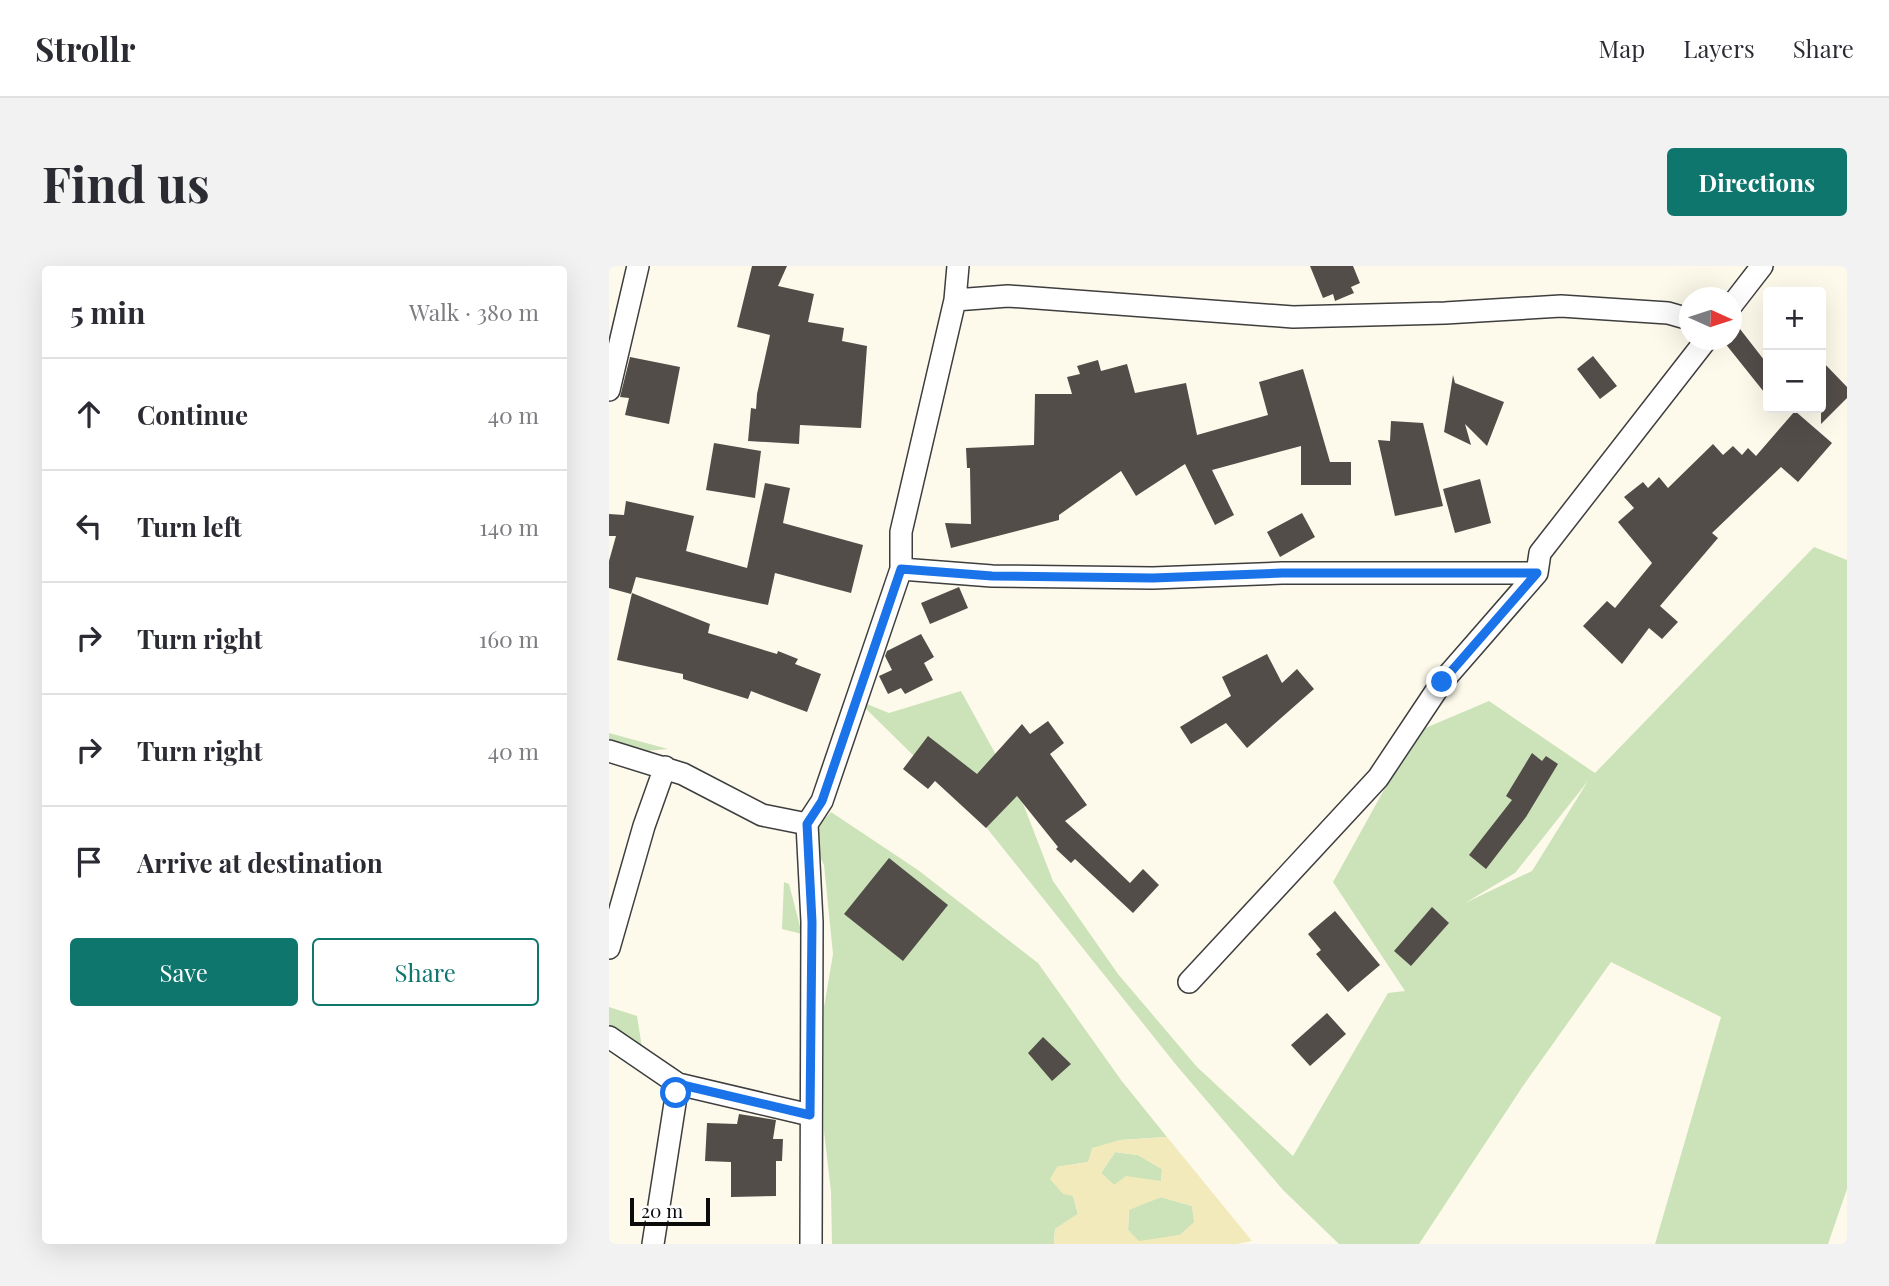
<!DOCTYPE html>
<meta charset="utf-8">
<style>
:root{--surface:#fff;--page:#f2f2f3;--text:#2b2b33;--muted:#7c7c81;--line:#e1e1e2;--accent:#0f766e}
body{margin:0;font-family:"Playfair Display",serif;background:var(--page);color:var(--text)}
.controls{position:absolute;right:21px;top:21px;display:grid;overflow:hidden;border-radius:7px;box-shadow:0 7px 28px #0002}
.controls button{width:63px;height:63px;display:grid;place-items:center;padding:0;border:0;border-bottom:2px solid var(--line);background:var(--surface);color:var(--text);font:35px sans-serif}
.compass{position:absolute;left:1070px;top:21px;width:63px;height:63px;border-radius:50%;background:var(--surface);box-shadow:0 7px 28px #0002;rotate:93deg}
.scale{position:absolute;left:21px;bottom:18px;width:80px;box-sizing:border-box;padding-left:7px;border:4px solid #0b0b0b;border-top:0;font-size:19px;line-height:24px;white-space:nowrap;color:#0b0b0b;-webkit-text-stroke:5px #fff;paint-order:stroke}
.stop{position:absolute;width:21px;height:21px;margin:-16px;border:5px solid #1a73e8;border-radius:50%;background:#fff}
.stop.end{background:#1a73e8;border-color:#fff;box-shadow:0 2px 7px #0008}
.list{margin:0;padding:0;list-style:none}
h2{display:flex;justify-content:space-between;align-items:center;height:91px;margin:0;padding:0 28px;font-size:30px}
h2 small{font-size:23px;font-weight:400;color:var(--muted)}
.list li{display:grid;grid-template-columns:46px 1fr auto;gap:21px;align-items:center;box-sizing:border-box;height:112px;padding:0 28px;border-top:2px solid var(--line)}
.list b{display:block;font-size:26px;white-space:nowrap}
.list em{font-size:23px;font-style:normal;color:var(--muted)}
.actions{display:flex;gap:14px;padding:21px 28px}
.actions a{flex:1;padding:16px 0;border:2px solid var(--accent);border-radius:7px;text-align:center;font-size:24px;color:var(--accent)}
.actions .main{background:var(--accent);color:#fff}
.icon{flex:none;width:38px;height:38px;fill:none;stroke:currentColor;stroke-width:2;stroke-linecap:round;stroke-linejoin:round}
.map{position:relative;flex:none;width:1238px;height:978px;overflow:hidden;border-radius:7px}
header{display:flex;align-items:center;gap:42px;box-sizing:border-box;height:98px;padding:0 35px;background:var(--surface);border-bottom:2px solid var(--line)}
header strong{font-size:33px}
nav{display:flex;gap:38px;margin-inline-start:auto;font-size:24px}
.intro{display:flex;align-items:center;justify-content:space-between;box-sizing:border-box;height:168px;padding:0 42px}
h1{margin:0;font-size:49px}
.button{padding:18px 32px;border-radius:7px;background:var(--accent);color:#fff;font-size:24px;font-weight:700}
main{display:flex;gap:42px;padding:0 42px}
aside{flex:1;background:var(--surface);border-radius:7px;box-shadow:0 7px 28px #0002}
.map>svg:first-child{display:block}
</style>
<header>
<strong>Strollr</strong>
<nav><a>Map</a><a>Layers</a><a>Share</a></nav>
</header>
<div class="intro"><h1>Find us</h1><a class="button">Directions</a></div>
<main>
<aside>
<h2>5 min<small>Walk · 380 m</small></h2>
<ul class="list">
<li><svg class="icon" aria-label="ahead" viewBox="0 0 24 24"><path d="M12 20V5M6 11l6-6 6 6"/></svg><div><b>Continue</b></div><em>40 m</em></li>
<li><svg class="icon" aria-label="left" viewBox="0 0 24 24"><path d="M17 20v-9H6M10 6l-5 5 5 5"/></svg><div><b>Turn left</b></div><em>140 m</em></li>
<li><svg class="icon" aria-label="right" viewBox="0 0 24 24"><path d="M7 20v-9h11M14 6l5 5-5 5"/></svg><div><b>Turn right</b></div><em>160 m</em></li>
<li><svg class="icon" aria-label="right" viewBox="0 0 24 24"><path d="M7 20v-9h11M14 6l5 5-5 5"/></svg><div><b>Turn right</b></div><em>40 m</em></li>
<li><svg class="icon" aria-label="arrive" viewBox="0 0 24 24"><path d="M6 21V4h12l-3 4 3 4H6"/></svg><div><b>Arrive at destination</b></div></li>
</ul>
<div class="actions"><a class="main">Save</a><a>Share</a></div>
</aside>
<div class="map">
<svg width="1238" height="978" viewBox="0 0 1238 978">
<rect width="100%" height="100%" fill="#fdfaeb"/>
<path fill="#cce3b9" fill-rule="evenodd" d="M1205,281l33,13v629l-19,55h-173l66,-227 -110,-55 -88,124 -104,158h-80l-56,-54 -106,-124 -191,-239 -129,-127 32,13 72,-22 63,115 29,75 65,93 79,93 96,89 95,-163 17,-2 -72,-109 83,-150 73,-31 106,72zM979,515l-56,90 -67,32 50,-30z
M0,467l59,16 -55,5 -4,-1z
M222,546l87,58 120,93 83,117 46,57 -47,3 -32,22 -31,5 16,29 5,18 -23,15 -1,15h-222l-1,-52 -7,-61v-124l9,-53 -9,-89 -15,-30z
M175,616l5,2 13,50 -20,-5z
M0,741l28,9 7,44 -35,-20z
M506,886l23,3 24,14 -1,13 -47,3 -13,-12z
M552,931l31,9 3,16 -15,13 -41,7 -11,-12 1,-21z"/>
<path fill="#f3eabc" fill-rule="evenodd" d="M558,871l85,104 -15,3h-183l1,-15 23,-15 -5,-18 -10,-2 -13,-15 7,-12 31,-5 4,-14 28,-8zM506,886l23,3 24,14 -1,12 -35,-5 -12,9 -13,-12zM552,931l31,9 2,16 -14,13 -41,6 -11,-11 1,-20z"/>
<path fill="#524d49" d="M143,0h35l-9,20 36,8 -6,28 36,6 -2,13 25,5 -6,82 -61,-3 -1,19 -51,-3 3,-33 5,1 1,-15 13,-59 -33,-8z
M701,0h43l7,17 -9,4 3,6 -19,8 -2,-7 -10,4z
M1131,63l28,36v32l-44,-55 8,-2v-4z
M984,90l24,30 -17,13 -23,-30z
M21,91l50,10 -11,57 -44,-9 4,-17 -9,-1z
M489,94l3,11 26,-7 8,29 51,-10 11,52 71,-20 -9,-33 44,-13 27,93h21v23h-50v-39l-89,24 22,45 -19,10 -30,-61 -49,32 -15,-25 -62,44v5l-108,28 -6,-25 26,1 -1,-56h-3l-1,-20 68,-3 1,-51h37l-5,-17 13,-3 -3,-8z
M1212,94l26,27v11l-26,26z
M844,109l2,8 49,19 -17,44 -22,-22 6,21 -27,-13z
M1186,145l37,32 -34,39 -17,-15 -69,66 6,5 -58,68 18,16 -16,17 -13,-11 -27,36 -39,-38 24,-25 8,7 37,-45 -34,-41 16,-14 -10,-11 19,-15 5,6 11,-11 9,11 45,-44 10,11 10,-9 9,9 6,-7 8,8z
M782,155l32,2 20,83 -48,10 -17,-76 12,1z
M105,177l47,8 -6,47 -49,-8z
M871,213l11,44 -36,10 -12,-44z
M156,217l25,5 -7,35 80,22 -12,48 -76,-20 -7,32 -132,-28 -5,17 -22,-6v-27l7,-25h-7v-22l15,1 2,-14 68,15 -8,35 61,17z
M693,247l13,24 -35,20 -13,-25z
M350,321l9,21 -38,16 -9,-21z
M23,327l78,31 -2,9 69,21 1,-3 20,8 -3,5 26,10 -14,38 -56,-21 -3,8 -65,-20v-5l-66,-14z
M312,368l13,23 -10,6 9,17 -28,14 -4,-6 -13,6 -9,-18 13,-6 -7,-14 2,-5z
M658,388l15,29 15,-14 17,20 -67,59 -21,-25 -35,21 -11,-17 51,-31 -9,-19z
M439,455l16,22 -14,11 37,51 -22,16 65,62 13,-14 16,16 -26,28 -58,-54 -4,4 -15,-14 2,-2 -41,-51 -31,32 -51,-47 -7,8 -25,-20 25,-33 49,38 45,-50 8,10z
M923,487l10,8 4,-5 12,8 -32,53 -40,52 -17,-14 43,-55 -6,-4z
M280,592l59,47 -45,56 -59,-47z
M823,641l17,16 -38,43 -17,-15z
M726,645l45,54 -32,27 -32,-38 5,-4 -13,-16z
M718,747l19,21 -36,32 -19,-21z
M434,771l28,27 -19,17 -24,-28z
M130,848l37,6 -3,19h10l-1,22h-6v35l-45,1v-35l-26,-1 2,-38 30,1z"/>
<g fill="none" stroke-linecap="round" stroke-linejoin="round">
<g stroke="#3e3e3e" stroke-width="24">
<path id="street" d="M346,34l53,-4 285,21 152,-4 116,-7 107,7 21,6
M1122,40l31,-40
M0,124l29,-124
M292,303l91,7 161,2 129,-5h255
M0,485l74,23 79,41 45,9 5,98 -1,322
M198,558l15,-23 79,-232v-37l54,-232 3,-34
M0,682l35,-122 21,-59
M580,716l189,-204 64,-96 95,-109 3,-20 166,-213
M0,771l69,47 132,31
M44,978l25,-160"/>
</g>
<use href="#street" stroke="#fff" stroke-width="21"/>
</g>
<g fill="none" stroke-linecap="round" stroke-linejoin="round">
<path stroke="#1a73e8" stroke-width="9" d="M67,827l2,-9 132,31 2,-193 -5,-98 15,-23 79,-232 91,7 161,2 129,-5h255l-95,109"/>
</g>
</svg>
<div class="controls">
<button>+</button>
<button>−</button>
</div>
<svg class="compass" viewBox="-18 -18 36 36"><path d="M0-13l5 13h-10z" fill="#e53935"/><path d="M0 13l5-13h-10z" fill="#7c7c81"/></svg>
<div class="scale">20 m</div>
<div class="stop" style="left:67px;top:827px"></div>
<div class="stop end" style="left:833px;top:416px"></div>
</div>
</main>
